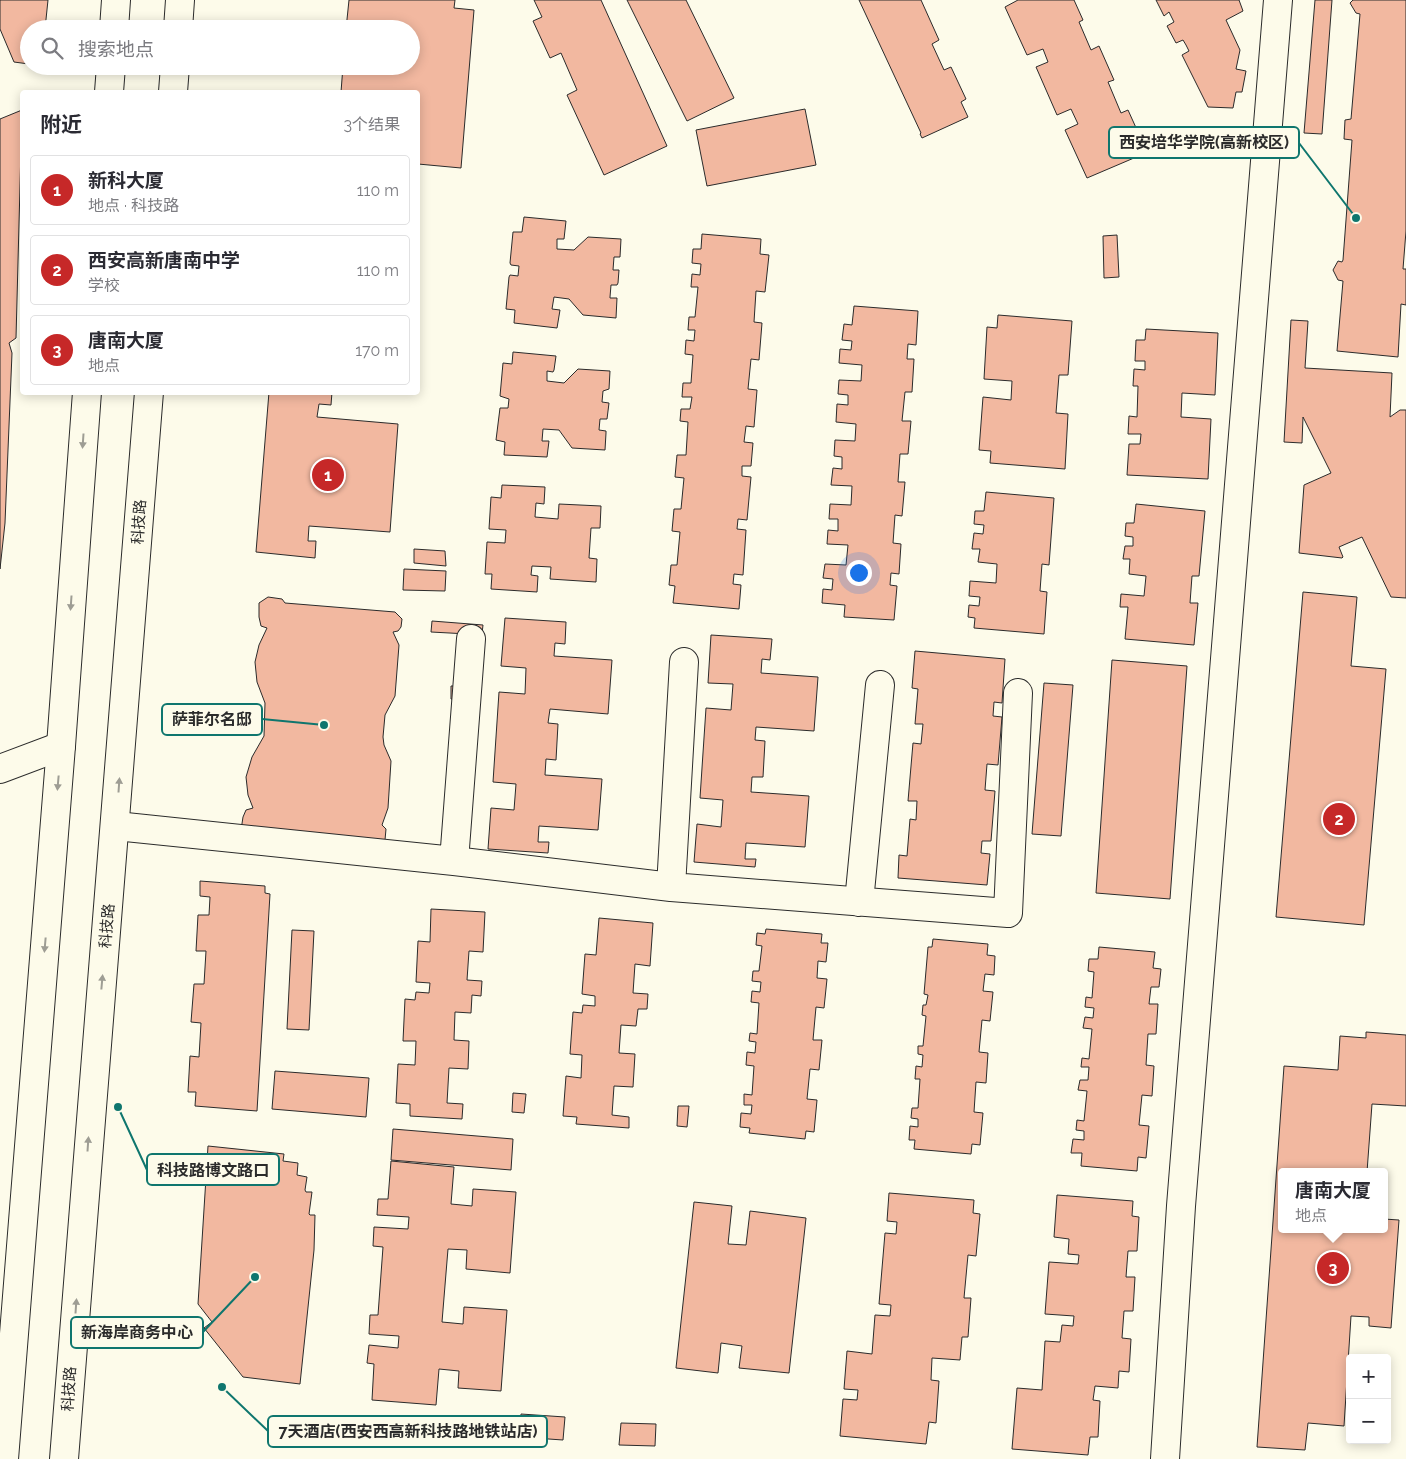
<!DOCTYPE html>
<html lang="zh">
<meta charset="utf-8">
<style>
:root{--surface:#fff;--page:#f7f7f7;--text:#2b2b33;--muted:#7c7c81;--line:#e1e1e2;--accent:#c62828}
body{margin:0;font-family:Raleway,"Noto Sans SC",sans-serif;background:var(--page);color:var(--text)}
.controls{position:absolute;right:15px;bottom:15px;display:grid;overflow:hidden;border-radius:5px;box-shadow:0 2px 12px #0003}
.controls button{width:45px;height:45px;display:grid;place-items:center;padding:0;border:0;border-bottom:1px solid var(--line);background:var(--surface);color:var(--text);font:25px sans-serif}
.you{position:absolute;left:858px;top:572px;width:18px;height:18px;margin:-12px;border:4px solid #fff;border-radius:50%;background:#1a73e8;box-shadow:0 0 0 8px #1a73e833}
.badge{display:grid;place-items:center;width:32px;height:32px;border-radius:50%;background:var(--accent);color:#fff;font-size:16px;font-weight:700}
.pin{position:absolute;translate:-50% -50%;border:2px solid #fff;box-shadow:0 1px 5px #0006}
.popup{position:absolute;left:1278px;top:1168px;width:110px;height:65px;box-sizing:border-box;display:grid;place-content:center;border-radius:5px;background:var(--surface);filter:drop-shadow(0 1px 4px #0005);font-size:16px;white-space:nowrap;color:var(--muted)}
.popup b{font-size:19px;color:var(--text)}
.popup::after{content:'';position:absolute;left:50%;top:100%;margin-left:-10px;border:10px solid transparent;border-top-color:var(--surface)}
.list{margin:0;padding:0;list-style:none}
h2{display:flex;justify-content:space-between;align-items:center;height:65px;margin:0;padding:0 20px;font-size:21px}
h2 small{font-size:16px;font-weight:400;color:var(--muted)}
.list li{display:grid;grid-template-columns:32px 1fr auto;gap:15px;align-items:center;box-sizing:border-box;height:70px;margin:0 10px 10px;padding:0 10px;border:1px solid var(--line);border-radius:5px}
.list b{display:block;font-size:19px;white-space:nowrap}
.list p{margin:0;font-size:16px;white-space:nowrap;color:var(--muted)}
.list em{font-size:16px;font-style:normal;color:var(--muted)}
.icon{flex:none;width:28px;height:28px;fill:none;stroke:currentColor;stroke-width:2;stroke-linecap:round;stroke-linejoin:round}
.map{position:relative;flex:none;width:1406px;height:1459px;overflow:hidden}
.search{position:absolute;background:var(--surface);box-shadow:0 2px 12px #0003;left:20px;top:20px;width:400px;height:55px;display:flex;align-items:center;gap:12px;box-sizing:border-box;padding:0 18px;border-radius:28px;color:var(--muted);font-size:19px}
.panel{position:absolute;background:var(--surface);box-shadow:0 2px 12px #0003;left:20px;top:90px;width:400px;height:305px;border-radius:5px}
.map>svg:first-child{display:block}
</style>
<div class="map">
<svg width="1406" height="1459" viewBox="0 0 1406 1459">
<rect width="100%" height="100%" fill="#fdfbea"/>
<path fill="#f2b8a0" stroke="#2b2b2b" d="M0,0h48l-3,29h-16v35l-15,-2 -14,-33z
M349,0h106l-1,8 20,2 -13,158 -43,-4v-72h-77l2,-26h68v-37h-65z
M534,0h67l66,146 -63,29 -37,-80 10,-5 -16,-37 -11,5 -17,-37 9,-4z
M627,0h59l48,98 -47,23z
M859,0h62l18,40 -7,4 12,26 7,-3 15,32 -5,3 7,15 -46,21 -2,-4 1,-1z
M1018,0h56l9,20 -4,2 12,28 8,-4 15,34 -6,2 13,31 7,-3 14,31 -6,3 5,11 -54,23 -22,-48 13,-6 -7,-15 -14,6 -21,-48 12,-5 -5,-13 -16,6 -22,-48z
M1156,0h83l4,11 -17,9 14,30 -4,19 10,2 -4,21h-6l-3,16 -25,-1 -26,-52 7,-4 -3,-6 -3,-5 -7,3 -9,-17 7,-4 -5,-10 -5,4z
M1315,0h17l-10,134 -18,-1z
M1353,0h53v231l-3,38h3v36l-5,-1 -3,53 -61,-6 6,-70 -5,-1 -5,-10 5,-9 4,1 1,-2 9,-120 -8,-1 1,-19 6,-1 9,-105 -4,-1 -6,-10z
M805,109l11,56 -109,21 -11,-56z
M22,110l-6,228 -7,5 3,10 -7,170 -5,46v-450z
M524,217l42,4 -2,18h-7v10l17,1 14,-13 33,2 -1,18h-6l-1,13h6l-1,13 -1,2h-6l-1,12v1h7l-1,20 -33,-3 -14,-16 -15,-2 -2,12 8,1 -3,18 -43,-5 1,-13 -9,-1 3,-32 1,-2 8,1 1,-10 -8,-1 -1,-2 3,-31h9z
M702,234l59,5 -1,15 9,1 -4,37 -9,-1 -2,31 8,1 -3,37 -8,-1 -3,30 9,1 -3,37 -8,-1 -2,16 9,1 -2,23h-9v10l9,1 -4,43 -9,-1 -1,10 9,1 -3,45 -9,-1 -1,10 8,1 -2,24 -66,-6 2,-17 -6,-1 2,-20h6l3,-33 -8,-1 2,-22h7l3,-31 -9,-1 2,-22h9l2,-33 -8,-1 1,-12h9l2,-12h-10l1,-14h8l2,-28 -8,-1 1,-14 8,1 1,-11h-7l1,-13h6l3,-30h-7l1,-13 8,1 1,-11 -9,-1 1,-14h8z
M1117,235l2,42 -15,1 -1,-42z
M854,306l64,5 -2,34 -8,-1 -1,15h7l-2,33h-7l-3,29h9l-3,33h-8l-2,28h7l-3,34 -7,-1 -2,28 8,1 -2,30 -8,-1 -1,12 7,1 -3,34 -50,-3 1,-12 -23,-2 1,-14 9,1 1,-11 -10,-1 2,-14 21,1 2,-20 -21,-1 1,-14 10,1v-12h-9l1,-15 21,1 1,-19 -21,-1 2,-17 9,1v-12l-8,-1 1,-16 20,1 1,-17 -20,-2 1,-18 11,1v-10l-10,-1 1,-14 22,1 1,-16 -23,-2 1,-14 11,1 1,-9 -10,-1 2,-16 8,1z
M998,315l74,6 -4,54h-9l-3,38 12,1 -3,55 -75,-6 1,-12 -12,-1 4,-53 28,3 1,-19 -28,-2 3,-52 10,1z
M1291,320l17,1 -3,47 87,5 -2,44 10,-7h6v188l-15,-1 -29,-60 -23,10 4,10 -1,1 -43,-5 5,-68 27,-12 -28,-56 -1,26 -18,-1z
M1146,329l72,4 -3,62 -33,-2 -1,24 30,2 -3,60 -81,-4 2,-31h11l1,-10h-13l1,-18 8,1 1,-31h-5l1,-17 11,1v-9h-10l1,-21h9z
M513,352l43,4 -2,14 -1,2 -6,-1v10l17,2 14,-14 32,2 -1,18 -6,2 -1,11 7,1 -2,16h-7l-1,11 7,1v2l-1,17 -33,-2 -13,-18 -16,-1 -1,12h7l-2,16 -43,-2 1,-13 -9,-2 4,-32h8l1,-9 -9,-3 3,-33 9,1z
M269,392h63l-1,13 -12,-1 -2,13 81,7 -8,108 -81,-6 -1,15h8l-1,17 -59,-6z
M502,485l43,2 -1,17 -8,-1 -1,14 23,2 1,-15 42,2 -1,22h-9l-2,30 8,1 -1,23 -46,-3 1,-12 -19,-1 -1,9 7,1 -1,16 -46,-3 1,-15h-7l2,-32 18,1 1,-13 -17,-1 2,-32 10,1z
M986,492l68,6 -5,67 -7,-1 -2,27 7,1 -3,42 -70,-6 1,-10 -7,-1 1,-12 10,1 1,-9 -11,-1 1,-15 26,2 1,-19 -19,-2 2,-13h-8l2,-16 9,1 1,-9 -10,-1 1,-13h9z
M1136,504l69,7 -6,65h-7l-2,27h8l-4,42 -69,-6 3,-32h-8l1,-13 23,2 2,-20 -17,-2 1,-15h-7l2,-13h8v-9l-8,-1 1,-13h8z
M414,549l31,2 1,15 -32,-3z
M404,569l42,2 -1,20 -42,-1z
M1303,592l54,5 -6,69 35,3 -22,256 -88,-8z
M268,597l14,2 3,4 110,9 7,7 -1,8 -3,4 -5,1 6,13 -4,51 -10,19 -2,22 1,8 7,16 -3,47 -6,17 4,4 -1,11 -144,-10 2,-13 3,-7 7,-2 -5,-13 -2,-18 6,-20 12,-21 1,-33 -8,-21 -2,-20 4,-17 8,-17 -6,-2 -2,-9v-14z
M505,618l61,4 -1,22 -10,-1 -1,13 58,4 -4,54 -58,-5 -2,14 10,1 -2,36 -10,-1 -1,16 57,4 -4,51 -59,-4 -1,16h11l-1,11 -60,-4 3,-41 23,2 2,-26 -23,-2 6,-90 26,2 1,-26 -25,-2z
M432,621l51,4 -1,9 -20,66 -11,-1v-13h13l4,-52 -37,-2z
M711,635l61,4 -2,21 -8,-1 -1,14 57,4 -4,54 -58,-4 -1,13 10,1 -2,36h-11l-1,15 58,4 -4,51 -59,-4 -1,16h11l-1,8 -61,-5 3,-38 24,3 2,-27 -23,-2 6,-90 25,2 2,-26 -25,-1z
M915,651l90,8 -3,44 -8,-1 -1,14 9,1 -4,48 -11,-1 -2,26 10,1 -4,50h-9l-1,12 9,1 -3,31 -89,-7 1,-23 8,1 3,-37 6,1 1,-19h-9l5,-58 8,1 2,-20h-8l3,-35 -6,-1z
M1112,660l75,6 -17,233 -74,-6z
M1044,683l29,2 -12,151 -29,-2z
M200,881l65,5v7l5,1 -13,217 -62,-5 1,-14h-8l2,-36 9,1 2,-34 -10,-1 3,-38h10l2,-33h-10l2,-36h11l1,-18 -10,-1z
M431,909l54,3 -2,40 -14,-1 -2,29 15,1 -1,15 -9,-1 -1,18 -16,-1 -1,28 15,1 -1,28 -19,-1 -2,35 16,1 -1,15 -52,-3v-12l-14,-1 2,-39 17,1 1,-24h-13l2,-42 10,1 1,-8 13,1 1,-10 -14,-1 2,-41 12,1z
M599,918l54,5 -3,43 -15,-2 -2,29 15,1 -1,15h-9l-2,17 -15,-1 -2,28 16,1 -2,33 -19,-1 -2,29 17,2v11l-53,-4 1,-7 -14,-1 3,-40 15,2 1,-23 -12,-1 3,-42 9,1 1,-8 12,1v-10l-13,-2 3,-40 11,1z
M766,929l56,5 -1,9h7l-2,19 -8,-1 -1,17 10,1 -3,29 -8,-1 -3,33h9l-3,30 -9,-1 -3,30 10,1 -3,32 -8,-1 -1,8 -56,-6 1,-5 -10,-1 1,-14 10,1 1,-9h-8v-11l8,1 2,-29 -8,-1 1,-13 8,1 1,-11 -7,-1 1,-8 7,1 2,-31 -8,-1 1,-11 8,1 1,-10 -9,-1 1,-10h6l3,-25 -6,-1 1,-12 8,1z
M292,930l22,1 -5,99 -22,-1z
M933,939l55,5 -1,11 8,1 -1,19 -9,-1 -2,17 10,1 -3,29 -8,-1 -3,32 9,1 -2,30 -10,-1 -2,30 9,1 -3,32 -8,-1 -1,10 -57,-5 1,-9h-6l1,-14 8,1v-8l-7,-1 1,-10h6l2,-29h-5l1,-13 6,1 1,-12 -5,-1v-8h5l3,-30 -4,-1 1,-10h3l2,-10 -4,-1 4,-47h4z
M1099,947l56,5 -2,16 8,1 -2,18h-8l-2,17h9l-2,30h-8l-2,31 8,1 -2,30 -10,-1 -3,30 10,1 -3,32 -8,-1 -1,14 -56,-5 1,-13h-11l2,-14 11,1v-9l-8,-1 1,-10 7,1 3,-30 -9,-1 2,-10h8l1,-13h-8l1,-9 7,1 3,-30 -9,-1 2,-11 8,1 1,-10 -9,-1 1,-10 6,1 2,-26 -6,-1 1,-12h9z
M1366,1032l40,3v71l-34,-2 -5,68h-85v57h102v-10l15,1 -8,108 -22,-2v-9l-18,-1 -7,110 -36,-3 -3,27 -48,-3 27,-381 54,4 2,-34 26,2z
M275,1071l94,7 -3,39 -94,-8z
M513,1093l13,1 -2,19 -12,-1z
M678,1106h11l-2,21 -10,-1z
M393,1129l120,10 -2,31 -120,-10z
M208,1146l76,8 -1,7 15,2 -1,12 10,2 -2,13 1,2h6l-3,22 1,1h5l-1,35 -14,134 -57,-7 -39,-49 8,-6 -14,-18z
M391,1161l63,6 -3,37 21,2 1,-17 43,3 -6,81 -44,-4 1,-19 -19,-1 -6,73 21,2 1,-17 43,3 -6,81 -43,-3 1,-17 -20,-2 -3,36 -64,-5 2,-36 -7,-1 2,-18 29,3 1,-12 -30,-2 1,-19h8l5,-68 -10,-1 1,-19 34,2 1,-12 -32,-2 1,-16h10z
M889,1193l85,7 -1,13 7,1 -4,42 -8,-1 -4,43h7l-3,39h-6l-2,23 -28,-2 -1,22 8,1 -3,42 -7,-1 -3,22 -86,-8 3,-37 14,1 1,-10 -14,-1 3,-38 25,3 3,-39 15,1 1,-11 -12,-1 6,-71 11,1 1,-12 -10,-1z
M1057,1195l76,6 -1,15 7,1 -2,34h-9l-2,26h9l-2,34h-9l-2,27 9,1 -2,33 -10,-1 -1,17 -23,-2 -2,14 7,1 -2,36h-8l-2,18 -76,-6 5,-61 25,2 3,-49 15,1 2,-17 11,1 1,-10 -29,-2 4,-52 29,2 1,-9 -11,-1 1,-15 -15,-2z
M694,1202l38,4 -4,38 18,1 4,-34 56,7 -17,155 -50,-5 3,-22 -21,-3 -3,30 -42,-5z
M521,1414l44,3 -2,23 -43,-3z
M621,1423l35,1 -1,22 -36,-1z"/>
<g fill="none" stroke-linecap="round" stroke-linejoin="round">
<g stroke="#2b2b2b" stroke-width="30">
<path id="street" d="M0,769l61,-23
M116,826l338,35 217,26 337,26 10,-220
M454,861l17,-222
M671,887l13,-225
M859,902l21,-217
M1165,1459l16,-253 97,-1206"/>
</g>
<g stroke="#2b2b2b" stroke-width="30">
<path id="primary" d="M114,29l2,-29
M178,29l2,-29
M109,92l2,-26
M173,92l2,-26
M4,1459l57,-713 26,-354
M64,1459c27,-356 58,-711 85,-1067"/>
</g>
<use href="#street" stroke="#fdfbea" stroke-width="28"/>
<use href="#primary" stroke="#fdfbea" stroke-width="28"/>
</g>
<defs><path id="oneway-solid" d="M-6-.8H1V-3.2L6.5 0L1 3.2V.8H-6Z" transform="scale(1.25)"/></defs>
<g fill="#9e9d94">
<use href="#oneway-solid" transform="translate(83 441) rotate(94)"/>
<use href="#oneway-solid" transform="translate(71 603) rotate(94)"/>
<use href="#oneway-solid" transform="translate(58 783) rotate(95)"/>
<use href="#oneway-solid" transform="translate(119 785) rotate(-86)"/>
<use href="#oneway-solid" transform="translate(45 945) rotate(95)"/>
<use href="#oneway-solid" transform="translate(102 982) rotate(-85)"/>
<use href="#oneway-solid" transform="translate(88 1144) rotate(-86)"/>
<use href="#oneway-solid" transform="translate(76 1306) rotate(-86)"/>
</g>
<g text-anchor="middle" stroke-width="4" stroke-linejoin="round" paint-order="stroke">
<g font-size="15" fill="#2b2b2b" stroke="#fdfbea">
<text transform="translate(139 522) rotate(-86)" y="5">科技路</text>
<text transform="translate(107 926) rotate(-85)" y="5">科技路</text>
<text transform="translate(69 1389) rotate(-86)" y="5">科技路</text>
</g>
</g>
<path fill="none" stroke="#0f766e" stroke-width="2" d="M1356 218L1299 143M324 725L262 719M118 1107L147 1170M255 1277L203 1332M222 1387L268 1431"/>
<g fill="#0f766e" stroke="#fdfbea" stroke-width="2">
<circle cx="1356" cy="218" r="5"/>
<circle cx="324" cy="725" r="5"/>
<circle cx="118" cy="1107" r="5"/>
<circle cx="255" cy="1277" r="5"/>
<circle cx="222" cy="1387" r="5"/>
</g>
<g fill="#fdfbea" stroke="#0f766e" stroke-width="2">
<rect x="1109" y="127" width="190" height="31" rx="5"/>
<rect x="162" y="704" width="100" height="31" rx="5"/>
<rect x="147" y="1154" width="132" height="31" rx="5"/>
<rect x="71" y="1317" width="132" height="31" rx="5"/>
<rect x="268" y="1416" width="279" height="31" rx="5"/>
</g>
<g font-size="16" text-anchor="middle" font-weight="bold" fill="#2b2b2b">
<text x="1204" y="148">西安培华学院(高新校区)</text>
<text x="212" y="725">萨菲尔名邸</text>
<text x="213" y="1176">科技路博文路口</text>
<text x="137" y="1338">新海岸商务中心</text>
<text x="408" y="1437">7天酒店(西安西高新科技路地铁站店)</text>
</g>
</svg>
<div class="controls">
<button>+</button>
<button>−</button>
</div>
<div class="you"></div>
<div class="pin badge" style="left:328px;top:475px">1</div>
<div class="pin badge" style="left:1339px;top:819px">2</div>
<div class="pin badge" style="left:1333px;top:1268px">3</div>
<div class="popup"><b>唐南大厦</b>地点</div>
<div class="search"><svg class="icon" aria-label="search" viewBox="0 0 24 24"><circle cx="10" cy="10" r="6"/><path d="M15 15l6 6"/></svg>搜索地点</div>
<section class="panel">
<h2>附近<small>3个结果</small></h2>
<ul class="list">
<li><span class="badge">1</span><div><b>新科大厦</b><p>地点 · 科技路</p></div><em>110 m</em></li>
<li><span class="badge">2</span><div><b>西安高新唐南中学</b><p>学校</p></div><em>110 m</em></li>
<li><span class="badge">3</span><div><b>唐南大厦</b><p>地点</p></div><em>170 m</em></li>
</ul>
</section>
</div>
